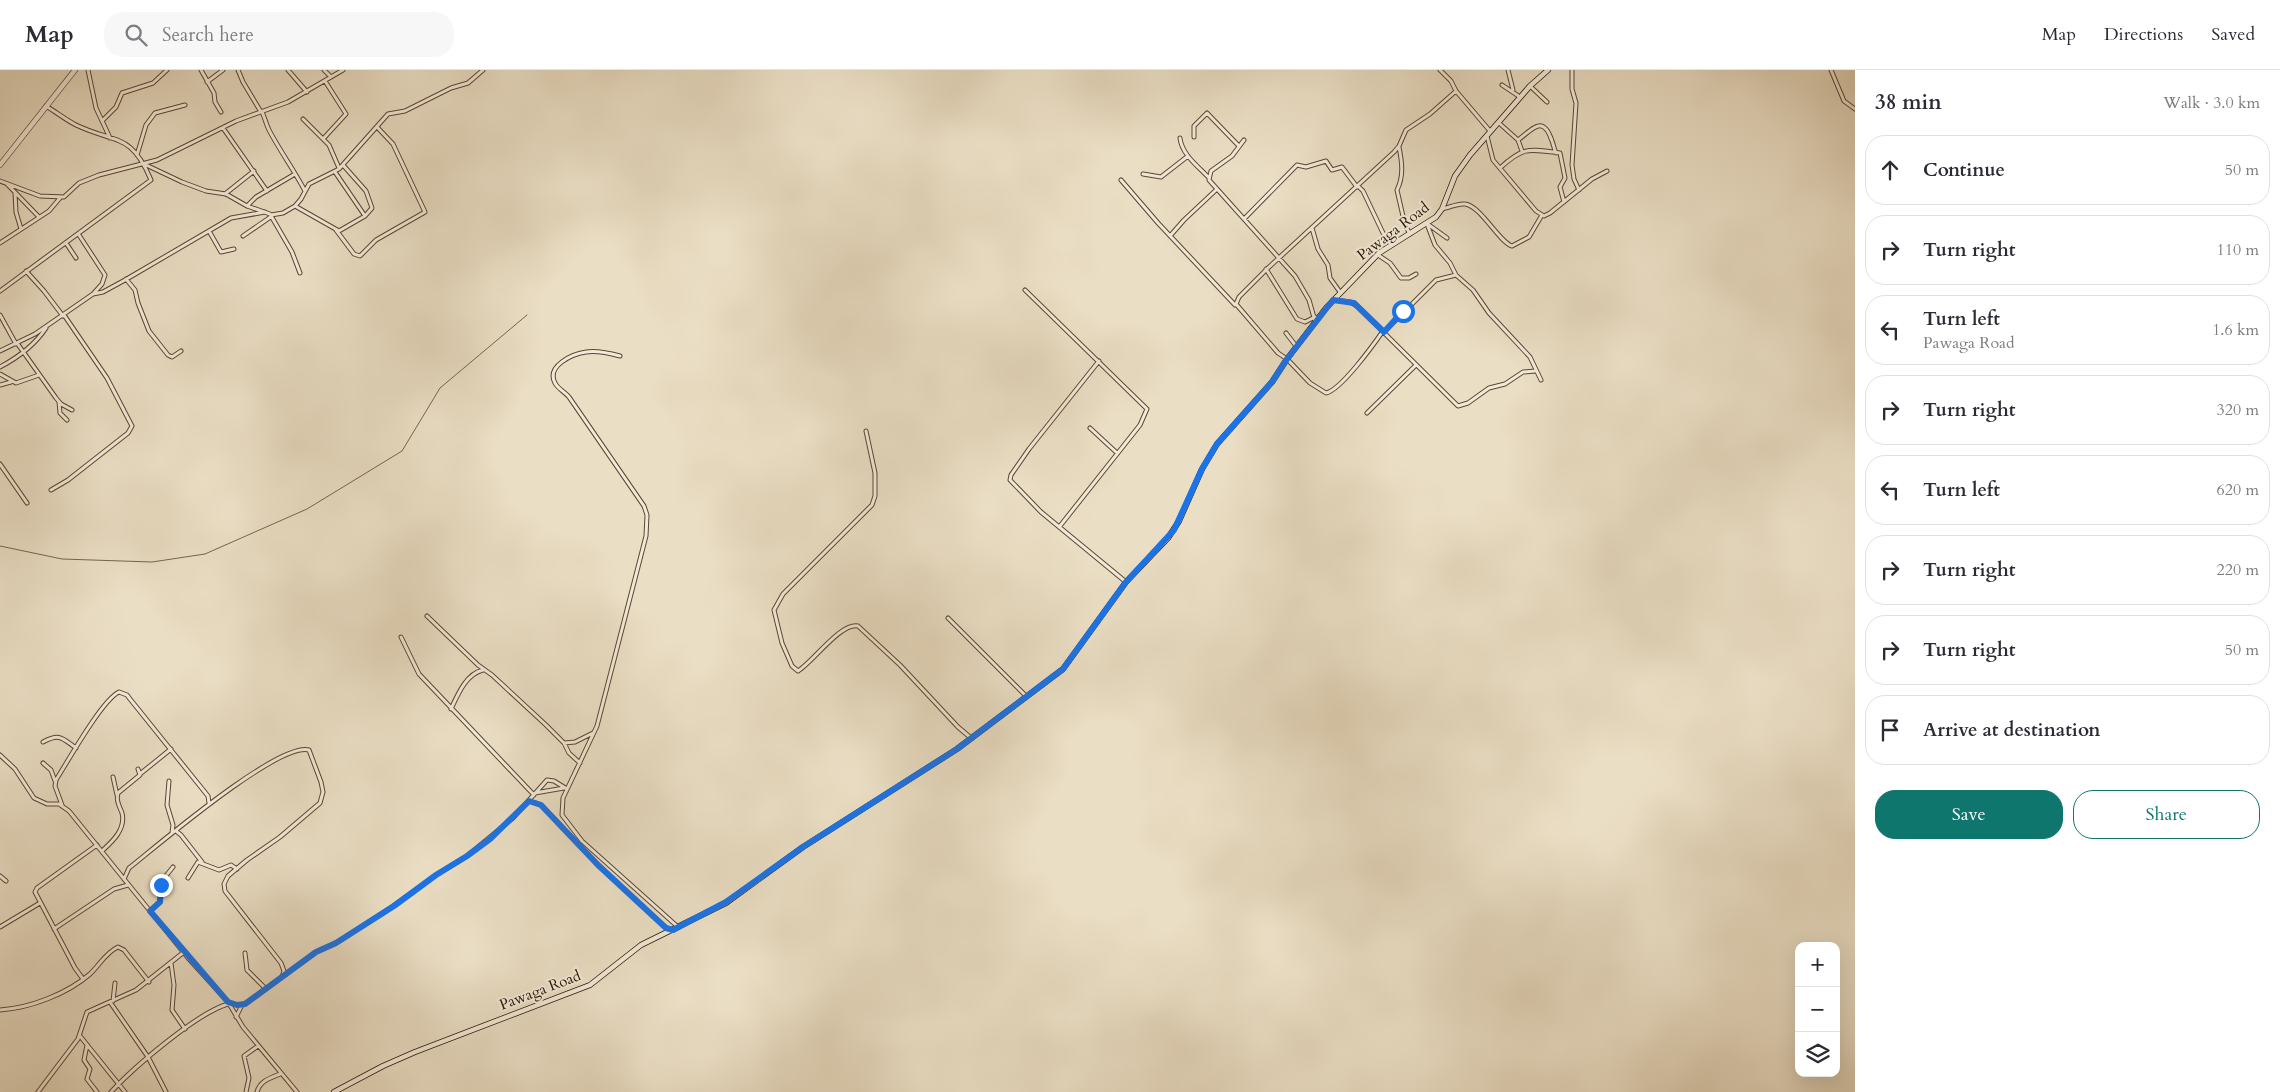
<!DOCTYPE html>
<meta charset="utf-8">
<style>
:root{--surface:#fff;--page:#f7f7f7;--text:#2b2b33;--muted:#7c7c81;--line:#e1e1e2;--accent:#0f766e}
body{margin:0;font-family:Cardo,serif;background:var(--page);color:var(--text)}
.controls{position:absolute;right:15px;bottom:15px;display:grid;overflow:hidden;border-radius:10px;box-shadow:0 5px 20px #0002}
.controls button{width:45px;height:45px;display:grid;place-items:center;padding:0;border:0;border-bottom:1px solid var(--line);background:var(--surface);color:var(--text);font:25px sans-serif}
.stop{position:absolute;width:15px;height:15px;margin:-11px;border:4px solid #1a73e8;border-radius:50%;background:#fff}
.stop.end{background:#1a73e8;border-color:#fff;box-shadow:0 1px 5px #0008}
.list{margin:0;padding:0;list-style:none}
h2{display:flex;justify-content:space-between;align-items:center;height:65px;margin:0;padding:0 20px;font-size:21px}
h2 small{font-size:16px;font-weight:400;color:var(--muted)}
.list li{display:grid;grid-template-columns:32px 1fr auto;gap:15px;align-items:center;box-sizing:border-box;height:70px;margin:0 10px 10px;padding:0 10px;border:1px solid var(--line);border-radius:20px}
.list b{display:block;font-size:19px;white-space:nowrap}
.list p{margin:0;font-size:16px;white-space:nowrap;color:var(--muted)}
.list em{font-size:16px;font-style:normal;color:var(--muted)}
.actions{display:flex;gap:10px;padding:15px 20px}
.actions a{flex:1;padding:11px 0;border:1px solid var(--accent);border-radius:20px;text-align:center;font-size:18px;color:var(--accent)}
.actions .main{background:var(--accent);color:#fff}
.icon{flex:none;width:28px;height:28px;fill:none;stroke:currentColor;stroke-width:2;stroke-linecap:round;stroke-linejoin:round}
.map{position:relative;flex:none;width:1855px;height:1022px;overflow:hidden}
header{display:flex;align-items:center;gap:30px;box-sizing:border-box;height:70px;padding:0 25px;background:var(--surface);border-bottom:1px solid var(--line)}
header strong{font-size:24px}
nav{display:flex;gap:28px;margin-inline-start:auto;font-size:18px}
.search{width:350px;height:45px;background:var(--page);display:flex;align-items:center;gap:12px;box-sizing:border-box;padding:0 18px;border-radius:20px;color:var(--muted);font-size:19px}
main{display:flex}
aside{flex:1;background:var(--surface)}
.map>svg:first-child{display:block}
</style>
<header>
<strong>Map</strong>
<div class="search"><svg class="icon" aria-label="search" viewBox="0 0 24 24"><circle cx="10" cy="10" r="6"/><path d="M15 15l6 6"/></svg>Search here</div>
<nav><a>Map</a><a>Directions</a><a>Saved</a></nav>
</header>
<main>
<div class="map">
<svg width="1855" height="1022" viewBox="0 0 1855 1022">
<rect width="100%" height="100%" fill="#eadec4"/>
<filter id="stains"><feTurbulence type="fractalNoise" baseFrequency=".004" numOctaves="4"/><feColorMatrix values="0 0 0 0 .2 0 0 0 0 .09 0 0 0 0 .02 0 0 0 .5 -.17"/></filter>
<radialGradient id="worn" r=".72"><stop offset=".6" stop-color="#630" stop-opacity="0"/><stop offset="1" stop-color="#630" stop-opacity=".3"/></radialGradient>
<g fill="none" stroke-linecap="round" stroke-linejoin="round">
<path stroke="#77644d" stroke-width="1" d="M0,476l62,13 90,3 53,-8 102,-45 95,-58 38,-63 87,-73"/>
<g stroke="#5c4631" stroke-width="5">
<path id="minor" d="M88,0l8,38 14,30
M201,0l13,23 1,9 6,10
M238,0l5,12 18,30
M288,0l19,22
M324,0l7,7
M1440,0l11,11 5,10 34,40
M1508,0l5,20
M1572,0v19l4,14 -4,62 2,14 5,11
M1831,0l13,31 11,8
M207,12l16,-12
M1502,15l18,12
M1530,16l17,16
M262,42c3,6 4,12 7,18 11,21 25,40 36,61
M303,49l26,26 10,23
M102,51l14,-14 6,-14 31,-10 14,-13
M1499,53l19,17 4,11
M223,58l44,63
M1487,66l6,24 43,51 8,5 6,-3 42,-34 15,-8
M1194,67v-11l13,-13 31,32
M1180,68c2,17 18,28 29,40
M323,69l23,-25 -21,-33
M1244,70l-12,16 -21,15 -2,9 86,96 14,24 6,21
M1518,70c15,-11 25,-26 34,1 2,5 2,8 4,12
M1399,77c3,15 5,29 -2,43l8,35 5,9
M137,85l9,-30 9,-12 30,-8
M144,94l38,18 24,9 20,3 21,12 23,8 22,38 8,21
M1500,98c24,-22 29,-19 60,-15l5,25 -5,9 4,15
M335,102l30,44
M1143,104l18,3 27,-21
M1121,110l37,43 77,82
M0,111l40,15 24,1 15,-14 20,-8 58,-15 79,-39 52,-19 55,-32
M7,114l32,33
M1358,116l5,5 20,42 8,11
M15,123l1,19 5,17
M225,124l29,-23
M247,136l9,-9 39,-23
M295,136l44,25 26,-15 7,-8 -6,-17 -23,-26
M1442,139c7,-1 15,-6 23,-5 16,2 34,38 47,42l17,-9 13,-22
M271,145l12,-2 12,-7 6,-7 8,-15 30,-15 49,-55 17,-3 46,-23 17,-5 15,-13
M1244,149l53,-54 9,2 20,-6 6,9 10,-3 15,20
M1427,154l8,21 15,18 6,12
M1429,155l18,13
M1312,158l6,21 10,16 2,13 10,14
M336,160l18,24 6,2 16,-16 49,-28 -32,-68 -16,-17
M209,161l12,21 13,-3
M79,165l26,40 -3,9 -9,10
M243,166l29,-20
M1170,166l14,-16 32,-30
M0,173l49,-32 11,-13
M66,173l10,15
M1378,185l12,8 11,15h8l7,-4
M1266,199l31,50 8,3 10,-5
M26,201l18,20 19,25
M126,209l9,11 3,13 11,28 19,24 4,2 9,-6
M1025,220l122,119 -7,16 -80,101
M0,221l151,-111c-20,-48 -35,-36 -75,-55 -10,-5 -20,-13 -30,-19
M1334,230l16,2 7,4 101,100 10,-3 21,-15 16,-4 18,-12 12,-1
M0,245l16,29
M1383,261c-9,13 -42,59 -57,62l-16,-10 -23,-24 -9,-6 -42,-49 3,-7 29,-29 126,-116 5,-6 7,-16 24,-16 26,-23
M1384,262l52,-52 20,-5 17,15 16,23 41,44 11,23
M1286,263l10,13
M17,273l39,55 5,6 11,6
M0,281l35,-17 58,-40 10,-2 22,-12 106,-62 34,-6
M620,286c-11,-3 -23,-6 -34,-4 -14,2 -40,14 -31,31 3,6 10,9 14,14l75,109 3,9 -1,21 -49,190 -34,72 -1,17 20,26 96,86
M1099,291l-70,88 -18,26 -1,5 31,32 85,70
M0,297c19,-10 34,-21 46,-39
M0,304l16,9 23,-8
M0,315l11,-3
M59,332l1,11 7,7
M1367,343l49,-48
M1090,358l27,25
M866,361l9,42v23l-3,9 -89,89 -9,16 8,33 10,23 6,5c15,-9 43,-49 60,-45l42,39 58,62 13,11
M0,394l27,39
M51,420l17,-10 60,-47 4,-7 -25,-48 -43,-63
M427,546l51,49 14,10 54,50 18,18 5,10 11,10
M948,548l78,78
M401,567l18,37 115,121
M451,639c7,-15 15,-35 32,-39
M43,672c17,-9 19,-4 33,6
M564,673l11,-1 18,-9
M0,685l15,14 19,29 13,6h12l10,7 119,147 40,44 15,25 54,65
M43,693l8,7 4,11
M140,704l31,-25
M113,707l4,18
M169,711l-2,24 6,20 -1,8
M535,723l29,-5
M530,731l11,4 57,60 68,63 6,2
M62,735l-7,-19 1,-6c12,-19 46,-80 63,-88l8,3 3,4 78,97 1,7
M176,761l5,4 21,27
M102,781c11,-10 24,-22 20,-38 -3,-8 -6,-12 -4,-20l22,-18 -2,-6
M0,806l6,5
M188,808l10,-16 21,8 12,-5 6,4
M124,809l5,-11c28,-22 149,-126 180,-118l12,32 2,10 -3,11 -40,34 -33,23 -19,16 -4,8 1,7 56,72 3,8 -2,6
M150,841l10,-9 1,-20 12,-15
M0,857l40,-24
M54,859l60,-40 14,-4
M245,883l2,17 19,19
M171,893l3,22 -2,25 13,19
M83,909l-8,-11 -40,-76 2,-4 60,-43
M113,931l2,-18
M110,932l38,55 18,35
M228,932l9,3 8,-1 71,-52 20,-9 57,-37 43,-31 31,-19 46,-38 34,-38 7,1 13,8
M0,940c30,-2 67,-16 90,-36 9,-8 15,-21 28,-27l6,3 25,32
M236,947l6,-12
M80,966l45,56
M87,975l-3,15 6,9 -3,10 10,13
M38,1022l40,-53 9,-27 49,-22 48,-38
M111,1022c23,-25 86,-79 117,-88
M246,1022l3,-14 -5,-22 14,-10
M257,1022c3,-11 13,-14 23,-18"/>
</g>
<g stroke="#5c4631" stroke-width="6">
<path id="tertiary" d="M0,95l75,-95"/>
</g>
<g stroke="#2c1400" stroke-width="6">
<path id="secondary" d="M334,1022l49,-26 32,-14 175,-67 51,-40 85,-42 77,-56 154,-98 106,-80 63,-87 42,-44 11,-17 23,-52 15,-25 55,-62 15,-23 39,-51 53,-55 57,-36 6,-8 13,-33 15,-21 60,-69 18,-16"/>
</g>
<use href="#minor" stroke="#f1ead9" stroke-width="3"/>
<use href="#tertiary" stroke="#f1ead9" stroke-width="4.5"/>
<use href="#secondary" stroke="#f1ead9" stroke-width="4.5"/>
</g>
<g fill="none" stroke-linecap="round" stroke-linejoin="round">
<path stroke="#1a73e8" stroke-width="6" d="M161,815l-1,17 -10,9 78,91 9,3 8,-1 71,-52 20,-9 58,-37 42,-31 31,-19 23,-17 39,-38 12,4 57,60 68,63 7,2 53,-28 77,-55 154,-98 106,-80 63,-87 48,-52 28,-61 15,-25 55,-62 15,-23 46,-59 21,3 30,29 19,-21"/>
</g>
<g text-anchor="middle" stroke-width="4" stroke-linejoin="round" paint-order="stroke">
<g font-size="15" fill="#2c1400" stroke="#f1ead9">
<text transform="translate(1393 161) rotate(-37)" y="5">Pawaga Road</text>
<text transform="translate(540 920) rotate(-21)" y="5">Pawaga Road</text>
</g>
</g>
<rect width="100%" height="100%" filter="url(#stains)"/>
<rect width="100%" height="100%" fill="url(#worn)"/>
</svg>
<div class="controls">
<button>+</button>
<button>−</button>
<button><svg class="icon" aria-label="layers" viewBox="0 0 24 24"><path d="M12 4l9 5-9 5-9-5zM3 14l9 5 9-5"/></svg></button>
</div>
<div class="stop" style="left:1403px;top:241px"></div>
<div class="stop end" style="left:161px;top:815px"></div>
</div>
<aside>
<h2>38 min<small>Walk · 3.0 km</small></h2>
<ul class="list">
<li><svg class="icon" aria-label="ahead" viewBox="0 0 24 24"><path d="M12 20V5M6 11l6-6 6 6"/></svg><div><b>Continue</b></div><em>50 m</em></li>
<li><svg class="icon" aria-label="right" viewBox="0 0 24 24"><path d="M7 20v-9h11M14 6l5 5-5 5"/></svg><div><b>Turn right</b></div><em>110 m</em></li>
<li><svg class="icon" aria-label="left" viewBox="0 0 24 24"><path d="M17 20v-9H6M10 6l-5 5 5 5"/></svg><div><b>Turn left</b><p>Pawaga Road</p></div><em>1.6 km</em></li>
<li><svg class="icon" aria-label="right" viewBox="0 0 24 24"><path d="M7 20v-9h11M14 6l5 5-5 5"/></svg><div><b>Turn right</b></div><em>320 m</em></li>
<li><svg class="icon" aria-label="left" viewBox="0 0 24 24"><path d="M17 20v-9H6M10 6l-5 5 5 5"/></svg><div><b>Turn left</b></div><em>620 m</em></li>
<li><svg class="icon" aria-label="right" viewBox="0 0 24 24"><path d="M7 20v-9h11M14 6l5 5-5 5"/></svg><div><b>Turn right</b></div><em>220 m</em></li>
<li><svg class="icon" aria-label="right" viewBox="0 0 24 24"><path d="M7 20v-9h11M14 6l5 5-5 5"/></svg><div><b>Turn right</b></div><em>50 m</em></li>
<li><svg class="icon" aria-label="arrive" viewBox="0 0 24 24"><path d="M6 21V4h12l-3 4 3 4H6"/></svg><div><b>Arrive at destination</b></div></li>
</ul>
<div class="actions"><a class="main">Save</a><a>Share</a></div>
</aside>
</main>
